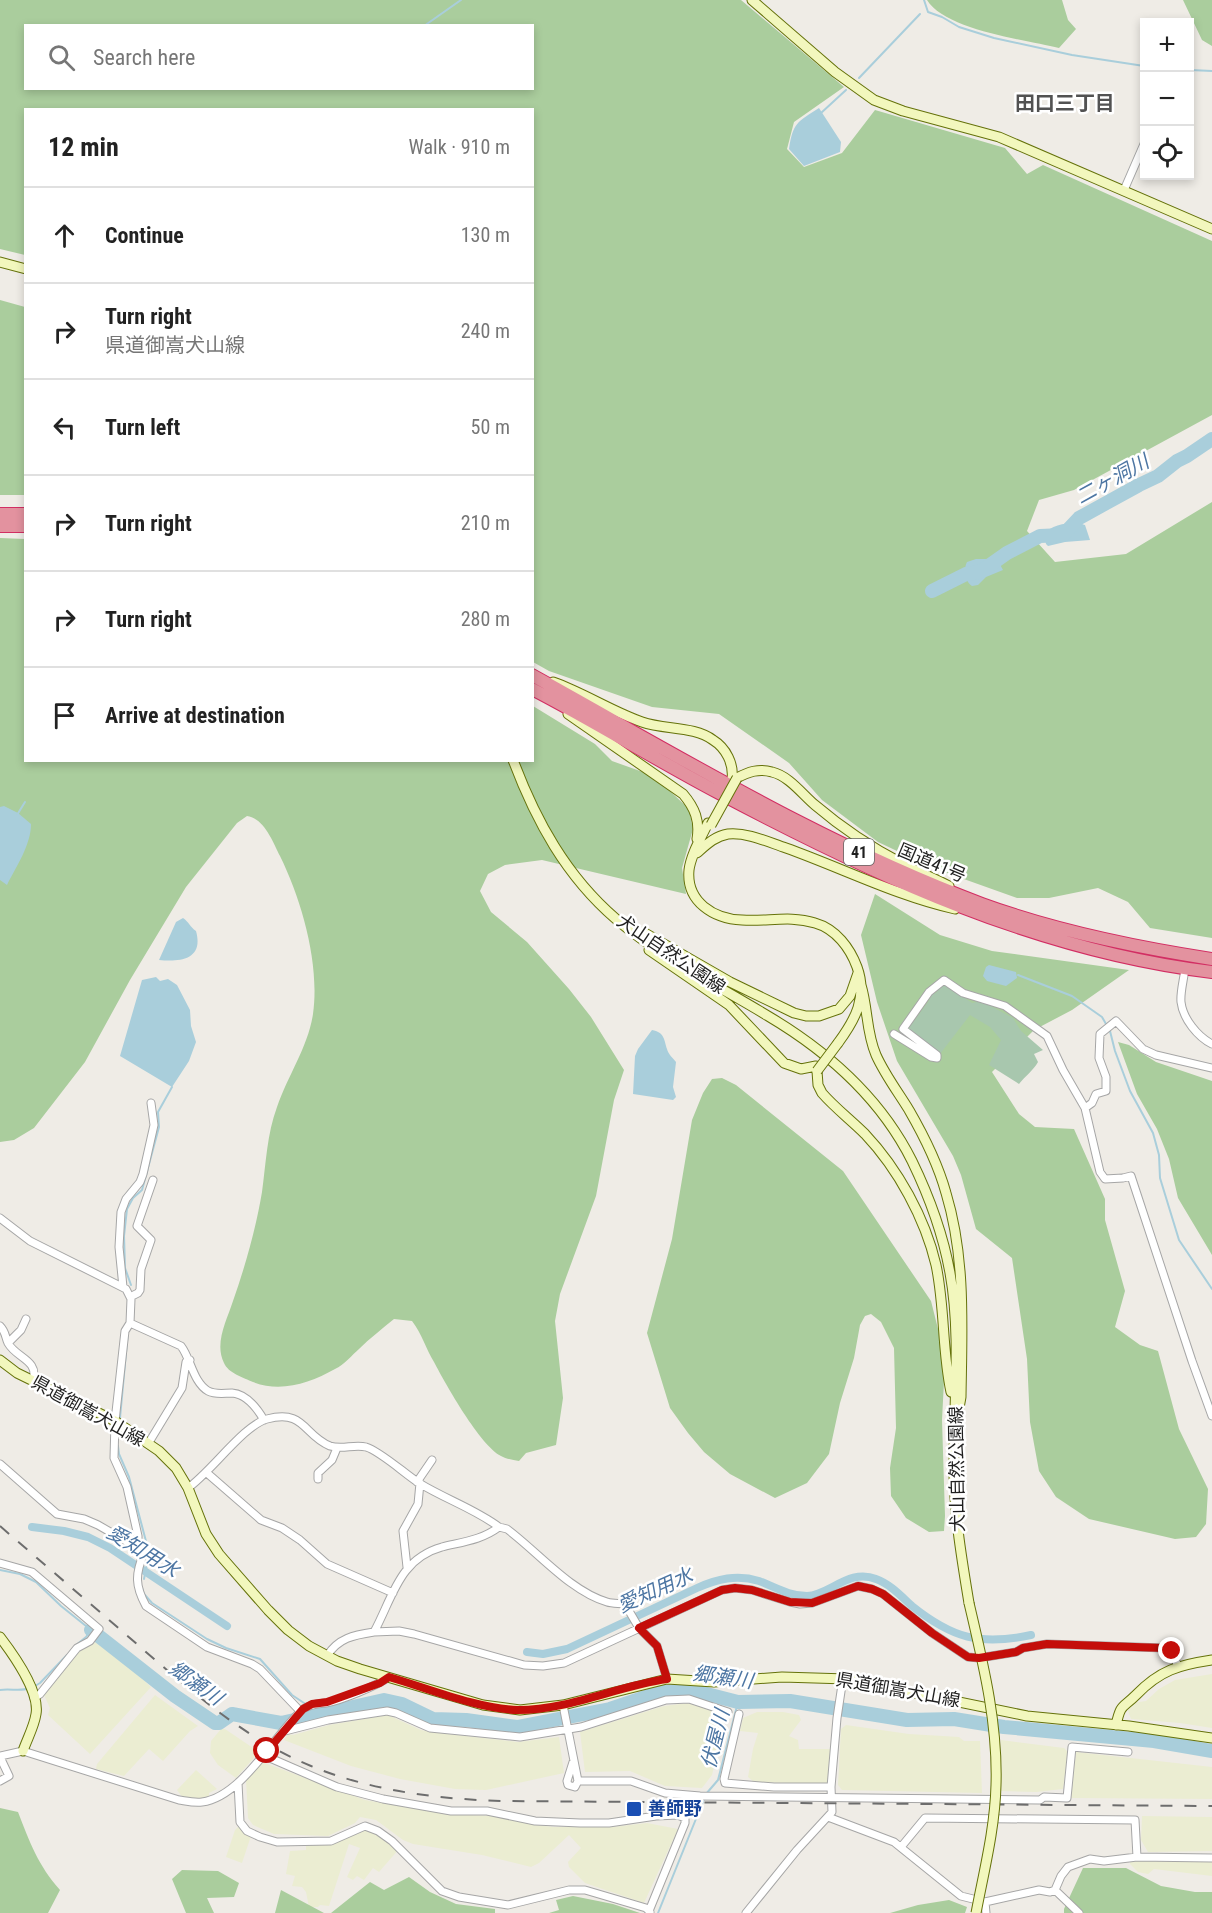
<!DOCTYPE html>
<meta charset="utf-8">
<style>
:root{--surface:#fff;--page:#f2f2f2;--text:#222;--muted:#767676;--line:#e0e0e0}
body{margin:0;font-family:"Roboto Condensed","Noto Sans JP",sans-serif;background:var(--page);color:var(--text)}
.controls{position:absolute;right:18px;top:18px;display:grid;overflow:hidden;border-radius:0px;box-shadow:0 3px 9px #0003}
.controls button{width:54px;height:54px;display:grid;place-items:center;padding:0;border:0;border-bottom:2px solid var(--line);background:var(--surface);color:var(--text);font:30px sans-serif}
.stop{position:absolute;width:18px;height:18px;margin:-14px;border:4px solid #c40e0a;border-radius:50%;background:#fff}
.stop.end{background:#c40e0a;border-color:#fff;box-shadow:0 2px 6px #0008}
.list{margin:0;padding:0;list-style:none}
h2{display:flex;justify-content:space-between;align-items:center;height:78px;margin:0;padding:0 24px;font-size:26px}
h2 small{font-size:20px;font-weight:400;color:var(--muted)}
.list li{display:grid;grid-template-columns:39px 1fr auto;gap:18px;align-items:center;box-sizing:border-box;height:96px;padding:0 24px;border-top:2px solid var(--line)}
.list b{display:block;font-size:22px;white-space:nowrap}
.list p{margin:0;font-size:20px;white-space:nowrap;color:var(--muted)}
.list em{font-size:20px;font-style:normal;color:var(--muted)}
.icon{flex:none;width:33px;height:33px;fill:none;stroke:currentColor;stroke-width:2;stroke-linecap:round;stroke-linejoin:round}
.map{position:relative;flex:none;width:1212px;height:1913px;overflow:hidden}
.search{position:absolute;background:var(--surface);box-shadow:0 3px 9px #0003;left:24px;top:24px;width:510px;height:66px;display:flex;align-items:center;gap:15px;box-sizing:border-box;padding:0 21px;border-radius:0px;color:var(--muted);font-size:22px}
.panel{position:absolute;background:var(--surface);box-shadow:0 3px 9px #0003;left:24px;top:108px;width:510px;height:654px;border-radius:0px}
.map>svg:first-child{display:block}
</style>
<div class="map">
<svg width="1212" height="1913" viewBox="0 0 1212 1913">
<rect width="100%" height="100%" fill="#efece6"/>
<path fill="#ebedd2" d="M96,1642l39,30 16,15 -61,67 -42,-39 2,-7 -6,-13 35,-44z
M1212,1674v54l-32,-5 -49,-4 -4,-11 5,-5 14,-2 13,-12 16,-9z
M155,1695l43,31 -8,5 -27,30 -14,-12 -25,27 -28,-7 1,-5z
M688,1703l38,12 -14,60 -10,13 -37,-2 -35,-15 -45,1 -5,-40 84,-26z
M757,1712h26l16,3 2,5 -12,16 9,4 1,9h32l-3,35 -74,-2 -6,-5 5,-28 5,-16 -18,-2 3,-13z
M388,1715l33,15 10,2 87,10 41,-5 5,36 -78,17 -31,-1 -55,-10 -49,-13 -67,-26 4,-6 5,1 36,-10z
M846,1725l63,9 50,3 5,4h16l2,52 -140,-3 -4,-5 3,-56z
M221,1729h4l34,23 -23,26 -18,-13 -8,-12 1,-12z
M1001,1740l63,8 4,4 -5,37 -27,3 -35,-1z
M1076,1752l136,15v32l-141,-1z
M262,1762l103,38 81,14 50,2 38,9 21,2h57l35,-4 31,6 -34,74 -59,-20 -16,-16 -1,-5 13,-14 -12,-13 -30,28 -8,4 -49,-12 -69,-11 -10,-4 -27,-20 -16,-3 -5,6 -27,13 -54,-2 -21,-9 -5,-7 -2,-38z
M196,1770l21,19 -8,4v4l-5,2 -21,-1 -6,-8z
M1142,1816l70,1v34l-64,1 -7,-12z
M239,1826l12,10 -9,27 -16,-6 9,-27z
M365,1829l15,5 19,15 -20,23 -6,-4 -9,12 -7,-4 -4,4 -6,-3 13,-29 -11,-4 -20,62 -9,-1 -2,2h-9l-3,-15 -4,-5 -10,-1 3,-10 -9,-2 4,-23 16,-1v-7l25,1z
M1130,1860l82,1v15l-58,-7 -6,5 -10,-2 -8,-8z"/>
<path fill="#aacd9d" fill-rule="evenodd" d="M0,0h741l103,87 -50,35 -7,27 17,18 38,-14 33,-43 130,38 22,26 16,-9 169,76v174l-138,75 -35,10 -12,31 28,31 71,-8 86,-52v436l-62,-10 -22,-26 -30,-14 -49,10h-32l-84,-30 -55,-26 -56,-42 -33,-37 -70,-49 -67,-7 -103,-36 -16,-9 -1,-552h-506l-1,145 -25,-6zM26,26h506v62h-506z
M927,0h135l6,20 8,9 -17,19c-33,-8 -114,-18 -132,-48z
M1183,0h29v46l-10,-6z
M0,300l25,7v188h-25z
M0,538l25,1 1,221h506l1,-54 62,38 17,17 42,15 35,33 4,20 -11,39 4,26 -144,-34 -37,5 -17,9 -8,17 11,21 36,30 42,47 22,28 33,53 -10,30 -18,96 -36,98 -5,27 8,77 -7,47 -30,8 -7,8c-6,-1 -13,-2 -18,-5 -21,-11 -55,-71 -67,-94 -8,-13 -12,-28 -22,-41l-18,-2c-12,10 -24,19 -35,30 -7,6 -15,16 -24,20 -25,14 -54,24 -82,13 -9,-4 -25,-9 -29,-19 -10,-20 3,-43 9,-62 12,-34 23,-73 29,-109 4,-29 5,-58 15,-85 11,-32 31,-60 36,-93 7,-50 -11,-113 -33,-158 -7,-14 -16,-38 -33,-40l-10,7 -51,64 -56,93 -45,82 -51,66 -20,12 -14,2z
M875,894l65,41 52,16 137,19 -57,40 -38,20 -42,42 27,42 16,13 39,2 31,70v21l20,71 -10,36 25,18 18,6 21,78 29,60 -2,35 -10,13 -21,2 -86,-20 -33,-22 -17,-26 -9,-49 -3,-63 -15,-101 -36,-29 -15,-54 -8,-19 -56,-95 -20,-59 -16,-67z
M1118,1042l11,3 27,17 56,19v174l-34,-57 -9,-39 -12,-30 -20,-35z
M722,1078l14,7 107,86 88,130 8,32 5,48 -2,39 3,96 -1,15 -15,1 -23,-14 -15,-22 -1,-28 6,-40 -2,-80 -13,-26 -10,-8 -6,2 -5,9 -6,33 -14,45 -11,51 -22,29 -32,15 -45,-24 -26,-22 -16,-19 -18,-25 -23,-75 25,-94 20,-119 11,-27 9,-14z
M0,1808l18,4c12,31 20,53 42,78l-12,23h-48z
M1083,1868h43l35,18 34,6h17v21h-148v-4z
M182,1870l36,1 21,12 -5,14 -27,1 7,15h-28l-14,-34z
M409,1877l21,15 26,12 39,5v4h-164l39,-31 14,8z
M281,1890l43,23h-49z
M573,1896l40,8 27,9h-91l10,-3 -3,-10z
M949,1900l18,7 -2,6h-75l28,-8z"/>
<path fill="#a8c7ae" d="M945,984l27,19 9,-2 32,17 8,13 22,19 -9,4 4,8c-5,9 -13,14 -19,22l-30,-19 12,-25 -11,-13 -20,-12 -30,39 -32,-25 21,-28 2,-7 5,-1 6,-8z"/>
<path fill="#a9cedb" d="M819,108l22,34 -1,10 -36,14 -15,-17c4,-26 8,-27 30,-41z
M1075,522l10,3 5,15 -25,2 -17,4 -2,-2 -2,-9c6,-10 20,-11 31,-13z
M976,559h21l6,11 -17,7 -8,8 -6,1c-7,-5 -9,-16 -5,-24z
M4,806l14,7 13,11c0,21 -15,43 -24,61l-7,-5v-73z
M183,918c6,4 7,9 13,13 8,29 -16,31 -37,29l17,-38z
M989,965l27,7 1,6 -11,8 -19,-5 -4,-5 3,-9z
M156,977l4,4 8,-2 9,6 13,25 1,16 5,16 -7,19 -17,26 -52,-31 22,-76z
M652,1030c12,2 12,9 15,19 1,5 6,9 9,13l-3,25 3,10 -3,3 -40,-6 2,-38 3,-7z"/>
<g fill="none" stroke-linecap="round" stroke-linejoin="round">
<path stroke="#a9cedb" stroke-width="2" d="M924,0l4,12 14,5 17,10 35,11 78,17 72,11
M424,26l37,-26
M1190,70l22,1
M859,78l61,-64
M821,113l25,-23
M17,815l8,-13
M1018,975l54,21 30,21 8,14 5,20 15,40 23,42 6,22 1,23 19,62 33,49
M131,1285l-6,-17 -1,-32 3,-27 6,-11 9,-8 17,-63 -1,-15 14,-25
M120,1418l8,-87
M118,1446l1,8 10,23 18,68
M0,1570l20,4 16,8 25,24 30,24 -5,7 -11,9
M144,1579l3,-15
M142,1588l2,6 8,9 55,36 19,9 34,11 32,36 15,10
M35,1686l5,-3 27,-28
M0,1690c10,-2 21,2 29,-2
M312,1708l6,6
M706,1794l12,-14 20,-78
M658,1913l46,-114"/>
<path stroke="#a9cedb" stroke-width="8" d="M32,1527l32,4 24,6 22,11 117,78
M527,1652l16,2 24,-5 130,-61c20,-9 40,-14 62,-7 16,6 30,15 48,15 23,-1 42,-28 69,-17 14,5 25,17 36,27 40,32 68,40 119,29"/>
<path stroke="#a9cedb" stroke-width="14" d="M932,591l34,-17 14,-2 27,-19 33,-17 23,-1 16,-17 60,-33 19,-9 19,-15 10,-5 25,-17
M91,1630l84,66 40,27h4l13,-9 49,9 103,-23 18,4 31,15 33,1 51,7 93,-18 51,-17 30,-2 47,12 52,-1 117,19 47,-1 50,8 150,14 58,10"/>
<g stroke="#a6a6a6" stroke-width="9">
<path id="street" d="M1124,190l20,-46
M1185,968c-1,11 -5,24 -4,34 2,17 17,35 31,42
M894,1034l37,23 6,1v-3l-34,-26 26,-37 15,-12 19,13 42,13 42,30 16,34 22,38 15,64 5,7 18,-1 8,-2 61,185 20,55
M1085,1108l7,-5 4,-9 10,-3v-14l-7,-19 1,-24 16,-13 27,28 13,6 56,13
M0,1218l30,23 96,48 5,10 -1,24 51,23c10,13 12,36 27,45 8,4 16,2 24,2 15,1 25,15 32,27
M123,1287l-4,-40 2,-35 5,-13 14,-17 3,-8 11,-49 -3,-22
M130,1297l8,-4 2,-3 1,-21 10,-29 -14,-14 16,-46
M130,1323l-5,8 -10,90 -1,37 13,29 11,49v12l6,5c-9,21 -9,33 2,53l61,41 45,17 8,5 40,42
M0,1326c6,6 5,11 8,17 8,15 31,17 25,37
M8,1343l13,-13 5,-11
M148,1444l34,-56 4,-26 4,-2
M0,1464l57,50 27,5 14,6 40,23
M207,1473l54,47 21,8 18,12 27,24 66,29
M318,1479v-6l14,-13 5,-12
M417,1482l15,-22
M188,1488c23,-16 56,-63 79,-69 38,-10 36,16 63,27 12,4 24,-2 36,1 14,4 39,27 53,36 26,16 56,26 80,44l8,2c31,23 63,62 100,73 6,2 12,1 18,2l14,24 18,18 10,33
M0,1563l32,9 67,57 -9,12 -13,7 -37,46 -6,4
M407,1567l-4,-36 15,-27 2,-21
M374,1632l25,-1 15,3 110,31 19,1 21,-3 158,-73 13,-2 17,2 38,12 10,2 12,-1 46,-17 14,3 11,5 49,39 36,24 11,1 37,-6 7,-4 24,-4 117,4 7,3 7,15
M327,1656c11,-18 27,-21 47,-24 19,-35 25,-73 68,-85 20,-5 40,-7 57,-20
M563,1705l15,76 -3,6 -7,-2 -1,-4 6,-19
M739,1714l-15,65 1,4 49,4h57
M285,1731l43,-11 59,-9 9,2 34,15 90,9 61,-10 85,-27 23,-1 39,13
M263,1755l74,32 46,12 68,12h36l48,10 45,2h29l47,-7 22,-1 7,3v5l-36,88
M0,1756l23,-5 156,49c7,1 15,3 23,2 40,-5 73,-68 101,-93 8,-5 14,-5 23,-6 16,-3 50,-17 63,-26
M0,1757l9,19 -9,5
M578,1781h53l34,12 35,3 340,4 4,-3 23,1 5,-51 56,5
M238,1783l2,39 7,9 13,6 17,5 54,-1 34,-15 13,5 14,10 50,50 17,6 49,8 61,-15h16l61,18 4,4
M828,1817l66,25 67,54 24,6 54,-12 11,2 5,-2
M901,1847l24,-29 210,2 2,37
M1055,1890l6,-14 7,-9 22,-8 14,2 33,-4 75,1
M1055,1890l24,23
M985,1902l1,11
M746,1913l51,-63 35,-38 -1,-25 6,-69 6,-40"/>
</g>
<g stroke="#65720a" stroke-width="11">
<path id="secondary" d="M752,0l83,72 39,28 29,11 96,26 213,92
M0,262l26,7
M553,682c31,11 58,29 89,40 23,8 52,4 71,18 13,8 21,24 19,39
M568,714l115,80c12,14 17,27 14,45
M513,760c23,61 53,116 103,159 46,39 101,66 152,97 59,35 113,83 144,145 17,35 31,73 38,112 11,61 4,125 4,186 -1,48 7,96 15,144
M737,778c11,-6 22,-10 35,-6 17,4 30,22 43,33 27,23 57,43 88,59 15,8 31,14 46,22
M708,823c-7,15 -17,31 -19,47 -3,32 25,49 53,50 25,2 48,-5 73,3 21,6 35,25 42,44 11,30 -2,53 -19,76
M697,853c9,-8 18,-17 31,-19 19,-2 40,8 58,14 56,20 111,48 169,61
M643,932l87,50 64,31 12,3h13l20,-7 11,-13 8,-23
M649,950l80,55 55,58 17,6 15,-3
M861,985c7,23 5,47 15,70 9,20 22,37 33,55 15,26 29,54 37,83 20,66 16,135 15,204l-2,11
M817,1071l1,14 4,8c13,15 29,27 43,41 33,35 60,84 71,131 9,42 6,86 15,127
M0,1360l17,13 98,48 44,30 17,17 12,20 18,46 13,20 49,56 20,20 21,16 28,15 23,8 123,36 37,5 43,-5 104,-26 47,3 68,-5 65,2 180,37 102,10 83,12
M0,1637c13,17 40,55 36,77 -2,13 -9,25 -13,37
M1116,1725c5,-22 6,-16 20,-30 24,-25 43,-30 76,-35"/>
</g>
<g stroke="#d22e63" stroke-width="14">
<path id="highway" d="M0,514h26
M0,526h26
M532,675c148,82 292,170 450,229 74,27 152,43 230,55
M532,689c64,33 124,71 187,104 155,82 317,158 493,179"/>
</g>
<use href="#street" stroke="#fff" stroke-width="7"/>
<use href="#secondary" stroke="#f2f7bd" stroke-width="9"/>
<use href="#highway" stroke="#e3929f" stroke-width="12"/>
<path stroke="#6d6d6d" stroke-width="2" stroke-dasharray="12 12" stroke-linecap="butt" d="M0,1526c46,40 92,79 138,119 53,46 107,94 173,121 61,25 126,33 191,35l710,5"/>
<g stroke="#65720a" stroke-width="11" stroke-linecap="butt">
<path id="secondary-bridge" d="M711,825l26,-47
M817,1071l21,-28
M969,1603c14,60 29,120 27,182 -1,43 -12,86 -20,128"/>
</g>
<use href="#secondary-bridge" stroke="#f2f7bd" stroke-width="9"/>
</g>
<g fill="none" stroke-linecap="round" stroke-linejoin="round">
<path stroke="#c40e0a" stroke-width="8" d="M267,1751l36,-42 9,-5 15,-2 53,-19 9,-6c38,11 89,32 129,33 51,0 99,-24 149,-31l-10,-33 -18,-18 83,-38 13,-2 17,2 38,12 22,1 46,-17 14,3 11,5 49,39 36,24 11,1 37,-6 7,-4 24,-4 117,4 8,3"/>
</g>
<rect fill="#1a4fb4" stroke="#fff" stroke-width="2" x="626" y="1801" width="16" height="16" rx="3"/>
<g text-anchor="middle" stroke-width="5" stroke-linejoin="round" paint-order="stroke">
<rect fill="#fff" stroke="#626262" stroke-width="1.5" x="844" y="839" width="30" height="26" rx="4.5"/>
<g font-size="16" font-weight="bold" fill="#1f1f1f">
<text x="859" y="858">41</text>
</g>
<g font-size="18" fill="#1f1f1f" stroke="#fff">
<text transform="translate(932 863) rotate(23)" y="6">国道41号</text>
<text transform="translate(671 954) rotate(34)" y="6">犬山自然公園線</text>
<text transform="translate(88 1411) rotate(29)" y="6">県道御嵩犬山線</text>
<text transform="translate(957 1469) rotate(-91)" y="6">犬山自然公園線</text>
<text transform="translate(898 1690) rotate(10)" y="6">県道御嵩犬山線</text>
</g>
<g font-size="18" font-weight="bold" fill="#164399" stroke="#fff" text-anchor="start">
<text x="648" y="1815">善師野</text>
</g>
<g font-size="20" font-weight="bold" fill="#525252" stroke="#fff">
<text x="1065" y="110">田口三丁目</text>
</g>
<g font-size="20" font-style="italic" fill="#4d76a3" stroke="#fff">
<text transform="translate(1112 479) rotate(-29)" y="7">二ヶ洞川</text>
<text transform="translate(143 1551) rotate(32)" y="7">愛知用水</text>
<text transform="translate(655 1590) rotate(-24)" y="7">愛知用水</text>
<text transform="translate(723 1677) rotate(8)" y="7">郷瀬川</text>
<text transform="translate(196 1683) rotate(35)" y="7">郷瀬川</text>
<text transform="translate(715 1739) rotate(-76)" y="7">伏屋川</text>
</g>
</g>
</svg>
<div class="controls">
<button>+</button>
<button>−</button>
<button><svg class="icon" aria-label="locate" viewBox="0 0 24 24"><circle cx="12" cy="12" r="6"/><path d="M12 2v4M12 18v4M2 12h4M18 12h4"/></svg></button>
</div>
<div class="stop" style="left:267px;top:1751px"></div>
<div class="stop end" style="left:1172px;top:1651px"></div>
<div class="search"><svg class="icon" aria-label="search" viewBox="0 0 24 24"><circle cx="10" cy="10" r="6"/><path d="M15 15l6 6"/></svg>Search here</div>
<section class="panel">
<h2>12 min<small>Walk · 910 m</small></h2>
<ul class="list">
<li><svg class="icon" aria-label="ahead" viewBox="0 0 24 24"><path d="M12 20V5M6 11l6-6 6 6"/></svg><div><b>Continue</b></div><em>130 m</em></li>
<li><svg class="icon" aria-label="right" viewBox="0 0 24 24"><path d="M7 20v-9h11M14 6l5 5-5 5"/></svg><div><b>Turn right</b><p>県道御嵩犬山線</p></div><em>240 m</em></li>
<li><svg class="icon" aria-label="left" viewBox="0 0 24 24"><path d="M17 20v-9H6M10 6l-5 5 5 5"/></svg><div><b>Turn left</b></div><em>50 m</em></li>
<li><svg class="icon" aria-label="right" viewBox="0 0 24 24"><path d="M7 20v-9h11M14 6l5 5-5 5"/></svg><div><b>Turn right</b></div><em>210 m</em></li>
<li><svg class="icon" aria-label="right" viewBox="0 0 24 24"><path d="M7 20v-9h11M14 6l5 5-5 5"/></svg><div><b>Turn right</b></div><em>280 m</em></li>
<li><svg class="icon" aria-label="arrive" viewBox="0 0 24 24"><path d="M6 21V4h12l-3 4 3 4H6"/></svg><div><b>Arrive at destination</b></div></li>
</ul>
</section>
</div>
